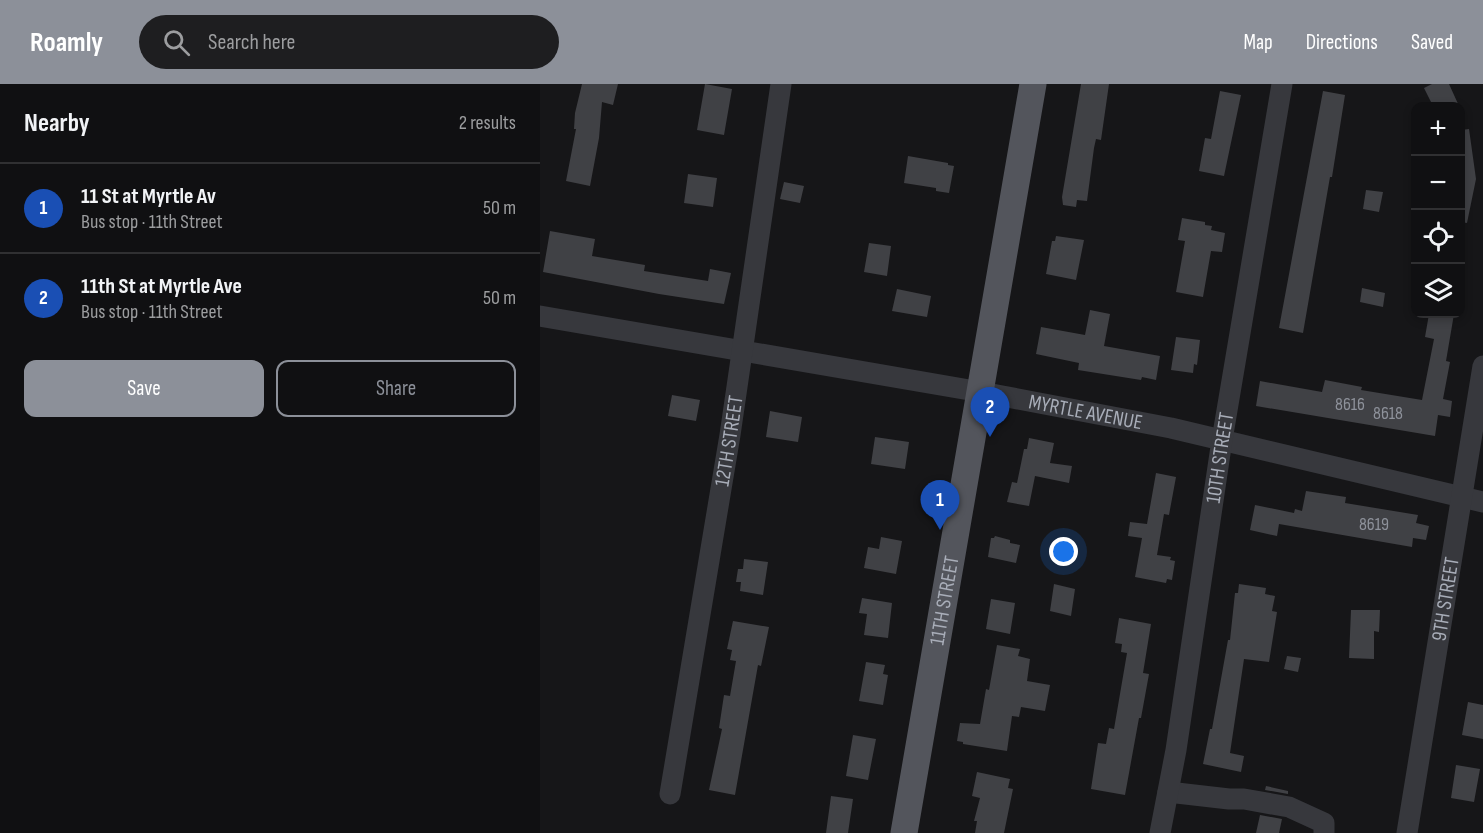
<!DOCTYPE html>
<meta charset="utf-8">
<style>
:root{--surface:#101012;--page:#1e1e20;--text:#f1f3f6;--muted:#9c9d9f;--line:#303032;--accent:#8c9099}
body{margin:0;font-family:"Sofia Sans Condensed",sans-serif;background:var(--page);color:var(--text)}
.controls{position:absolute;right:18px;top:18px;display:grid;overflow:hidden;border-radius:12px;box-shadow:0 3px 9px #0003}
.controls button{width:54px;height:54px;display:grid;place-items:center;padding:0;border:0;border-bottom:2px solid var(--line);background:var(--surface);color:var(--text);font:30px sans-serif}
.you{position:absolute;left:524px;top:468px;width:21px;height:21px;margin:-15px;border:4px solid #fff;border-radius:50%;background:#1a73e8;box-shadow:0 0 0 9px #1a73e833}
.badge{display:grid;place-items:center;width:39px;height:39px;border-radius:50%;background:var(--accent);color:#fff;font-size:20px;font-weight:700}
.pin{position:absolute;translate:-50% -50px;filter:drop-shadow(0 2px 3px #0008)}
.pin::after{content:'';position:absolute;top:32px;width:21px;height:18px;background:inherit;clip-path:polygon(0 0,100% 0,50% 100%)}
.list{margin:0;padding:0;list-style:none}
h2{display:flex;justify-content:space-between;align-items:center;height:78px;margin:0;padding:0 24px;font-size:26px}
h2 small{font-size:20px;font-weight:400;color:var(--muted)}
.list li{display:grid;grid-template-columns:39px 1fr auto;gap:18px;align-items:center;box-sizing:border-box;height:90px;padding:0 24px;border-top:2px solid var(--line)}
.list b{display:block;font-size:22px;white-space:nowrap}
.list p{margin:0;font-size:20px;white-space:nowrap;color:var(--muted)}
.list em{font-size:20px;font-style:normal;color:var(--muted)}
.actions{display:flex;gap:12px;padding:18px 24px}
.actions a{flex:1;padding:14px 0;border:2px solid var(--accent);border-radius:12px;text-align:center;font-size:21px;color:var(--accent)}
.actions .main{background:var(--accent);color:#fff}
.icon{flex:none;width:33px;height:33px;fill:none;stroke:currentColor;stroke-width:2;stroke-linecap:round;stroke-linejoin:round}
.map{position:relative;flex:none;width:943px;height:749px;overflow:hidden}
header{display:flex;align-items:center;gap:36px;box-sizing:border-box;height:84px;padding:0 30px;background:var(--accent);color:#fff}
header strong{font-size:28px}
nav{display:flex;gap:33px;margin-inline-start:auto;font-size:21px}
.search{width:420px;height:54px;background:var(--page);display:flex;align-items:center;gap:15px;box-sizing:border-box;padding:0 21px;border-radius:33px;color:var(--muted);font-size:22px}
main{display:flex}
aside{flex:1;background:var(--surface)}
.map>svg:first-child{display:block}
</style>
<header>
<strong>Roamly</strong>
<div class="search"><svg class="icon" aria-label="search" viewBox="0 0 24 24"><circle cx="10" cy="10" r="6"/><path d="M15 15l6 6"/></svg>Search here</div>
<nav><a>Map</a><a>Directions</a><a>Saved</a></nav>
</header>
<main>
<aside>
<h2>Nearby<small>2 results</small></h2>
<ul class="list">
<li><span class="badge" style="background:#1a4fb4">1</span><div><b>11 St at Myrtle Av</b><p>Bus stop · 11th Street</p></div><em>50 m</em></li>
<li><span class="badge" style="background:#1a4fb4">2</span><div><b>11th St at Myrtle Ave</b><p>Bus stop · 11th Street</p></div><em>50 m</em></li>
</ul>
<div class="actions"><a class="main">Save</a><a>Share</a></div>
</aside>
<div class="map">
<svg width="943" height="749" viewBox="0 0 943 749">
<rect width="100%" height="100%" fill="#161618"/>
<path fill="#404145" d="M42,0h36l-5,21 -11,-3 -3,36 -9,48 -24,-5 10,-52h-2l1,-16z
M165,0l27,5 -8,46 -27,-5z
M541,0h28l-8,56 -5,-1 -2,9 -7,53 -10,-1 -1,7 -13,-2 -1,-8z
M892,0h17l10,22h-26l-9,-18z
M680,7l21,4 -17,81 -25,-5 6,-33 6,1z
M783,7l22,4 -13,82h-2l-27,156 -24,-5z
M929,45l7,50 -9,44 -6,-1v-92z
M368,72l40,7v2l6,1 -5,27 -13,-2v-3l-32,-5z
M148,90l29,4 -4,29 -29,-4z
M244,98l20,4 -4,17 -20,-4z
M826,106l17,2 -4,20 -16,-3z
M642,134l23,4v3l7,1 -1,4 14,3 -3,19 -11,-1 -8,46 -27,-5 9,-51 -7,-1z
M10,147l45,8 -3,17 53,9 -1,6 64,10 2,-12 21,4 -7,31 -65,-10 -116,-22z
M516,152l28,4 -8,40 -30,-6 6,-33h3z
M329,159l22,3 -4,30 -23,-4z
M822,204l23,5 -2,14 -23,-5z
M357,205l34,7 -4,21 -35,-6z
M550,226l20,4 -6,32 56,10 -4,24 -14,-3 -1,3 -63,-10 1,-7 -43,-9 5,-27 44,8z
M889,230h25l-8,47 4,1 -7,37 9,2 -2,16 -12,-2 -3,21 -179,-30 4,-25 62,11 3,-12 37,7 -1,3 61,10 12,-61 -9,-2z
M636,253l24,3 -3,25 -3,-1 -1,9 -22,-3z
M132,311l28,5 -4,21 -28,-5z
M230,327l32,6 -4,25 -32,-5z
M335,353l34,5 -4,27 -34,-5z
M489,354l25,5 -4,20 22,3 -3,17 -34,-7 -6,30 -22,-4 5,-20 5,1 7,-34h3z
M616,389l20,4 -7,38 -5,-1 -7,41 14,2 -1,3 5,1 -3,19 -5,-1 -1,4 -31,-6 7,-39 -14,-2 2,-14 17,2z
M766,407l40,6 -1,6 73,12 -2,8 13,3 -3,14 -13,-2 -1,9 -133,-23 -2,12 -27,-6 5,-25 39,8 1,-4 7,2z
M455,452l15,4v3l10,2 -4,18 -28,-6 3,-19h3z
M341,453l21,4 -6,33 -32,-6 4,-21 11,2z
M204,475l24,3 -5,33 -23,-4 1,-9h-5l2,-13h5z
M514,500l21,5 -4,27 -21,-5z
M699,500l27,4 -1,6 10,2 -3,15 5,1 -8,50 -25,-3 -14,94 14,3 -3,16 -38,-8 7,-35h2l16,-89h2l5,-47h3z
M322,514l30,5 -4,35 -24,-3 3,-21 -8,-1z
M451,515l24,4 -5,31 -24,-5z
M811,526h29l-1,22 -5,-1v28l-25,-1z
M579,534l32,6 -8,49 6,1 -8,44h-2l-14,77 -34,-6 7,-46 8,1 3,-16 5,1 13,-76 -6,-1 1,-8 -7,-1z
M193,537l36,6 -8,39 -3,-1 -23,130 -26,-5 13,-61 -3,-1 5,-33 6,1 6,-35 -6,-1 2,-10 -5,-1z
M457,561l23,4 -2,7 12,3 -3,22 23,4 -5,26 -24,-4 -2,10 -7,-1 -5,35 -44,-7v-2l-6,-1 3,-18 20,1 6,-35 3,1z
M747,572l14,2 -3,14 -14,-3z
M326,578l19,3 -2,9 5,1 -5,30 -24,-4z
M928,618l15,3v34l-21,-4z
M313,651l23,4 -8,41 -22,-4z
M916,681l24,4 -6,33 -23,-4z
M437,688l33,7 -2,9 5,1 -9,44h-29l2,-12h-3l6,-23 -8,-2z
M726,702l22,5v3l-23,-4z
M291,712l22,3 -5,34h-22z
M720,731l22,4 -3,14h-23z"/>
<g fill="none" stroke-linecap="round" stroke-linejoin="round">
<g stroke="#37383d" stroke-width="21">
<path id="s1" d="M0,232l441,76 190,36 312,74"/>
<path d="M628,708l61,7h15l45,8 35,16v10"/>
<path id="s2" d="M130,710l60,-359 51,-351"/>
<path id="s3" d="M620,749l16,-83 46,-310 60,-356"/>
<path id="s4" d="M867,749l76,-467"/>
</g>
<path stroke="#53555c" stroke-width="27" id="s5" d="M364,749l129,-749"/>
</g>
<g text-anchor="middle" stroke-width="5" stroke-linejoin="round" paint-order="stroke">
<g font-size="18" fill="#8e929b">
<text x="810" y="326">8616</text>
<text x="848" y="335">8618</text>
<text x="834" y="446">8619</text>
</g>
<g font-size="21" fill="#a8adb8" stroke="#111113">
<text dy="7" stroke="none"><textPath href="#s1" startOffset="554">MYRTLE AVENUE</textPath></text>
<text dy="7" stroke="none"><textPath href="#s2" startOffset="358">12TH STREET</textPath></text>
<text dy="7" stroke="none"><textPath href="#s3" startOffset="380">10TH STREET</textPath></text>
<text dy="7" stroke="none"><textPath href="#s4" startOffset="237">9TH STREET</textPath></text>
<text dy="7" stroke="none"><textPath href="#s5" startOffset="236">11TH STREET</textPath></text>
</g>
</g>
</svg>
<div class="controls">
<button>+</button>
<button>−</button>
<button><svg class="icon" aria-label="locate" viewBox="0 0 24 24"><circle cx="12" cy="12" r="6"/><path d="M12 2v4M12 18v4M2 12h4M18 12h4"/></svg></button>
<button><svg class="icon" aria-label="layers" viewBox="0 0 24 24"><path d="M12 4l9 5-9 5-9-5zM3 14l9 5 9-5"/></svg></button>
</div>
<div class="you"></div>
<div class="pin badge" style="left:400px;top:446px;background:#1a4fb4">1</div>
<div class="pin badge" style="left:450px;top:353px;background:#1a4fb4">2</div>
</div>
</main>
